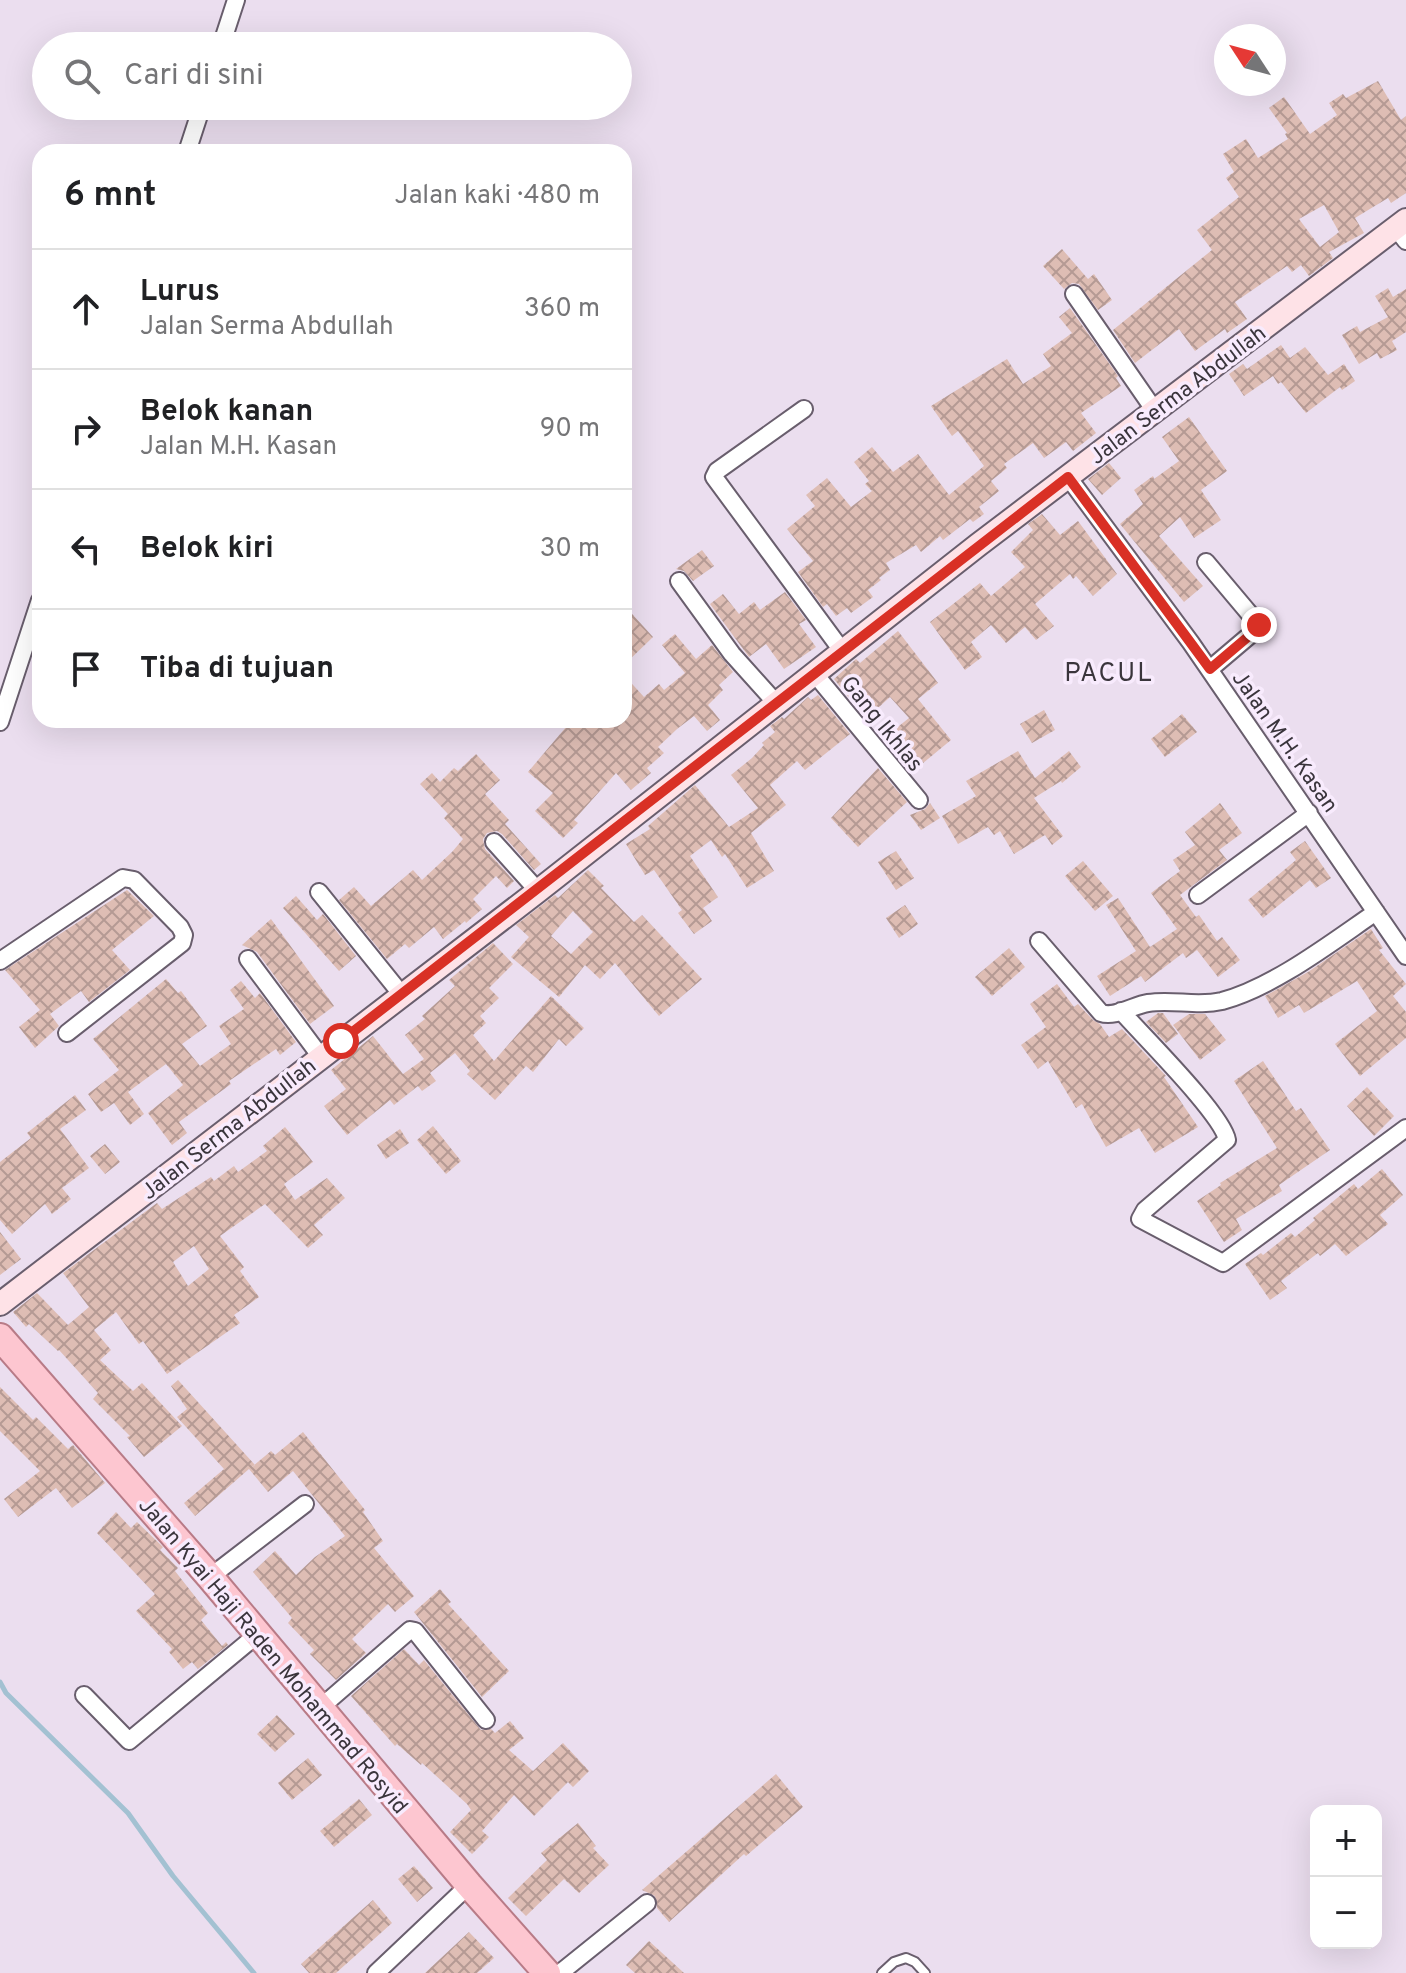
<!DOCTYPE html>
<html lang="id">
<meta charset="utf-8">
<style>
:root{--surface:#fff;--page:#f6f6f6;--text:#202124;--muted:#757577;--line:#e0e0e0}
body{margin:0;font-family:Overpass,sans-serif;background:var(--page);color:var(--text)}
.controls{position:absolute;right:24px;bottom:24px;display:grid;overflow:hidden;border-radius:16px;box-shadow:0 8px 32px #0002}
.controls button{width:72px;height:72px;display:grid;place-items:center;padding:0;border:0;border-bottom:2px solid var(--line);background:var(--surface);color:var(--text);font:40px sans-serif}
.compass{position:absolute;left:1214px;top:24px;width:72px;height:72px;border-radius:50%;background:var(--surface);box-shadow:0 8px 32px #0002;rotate:306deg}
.stop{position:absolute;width:24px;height:24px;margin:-18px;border:6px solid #d93025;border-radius:50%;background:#fff}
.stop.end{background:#d93025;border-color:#fff;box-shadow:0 2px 8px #0008}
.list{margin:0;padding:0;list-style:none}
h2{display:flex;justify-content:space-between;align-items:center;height:104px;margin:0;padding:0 32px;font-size:34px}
h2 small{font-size:26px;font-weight:400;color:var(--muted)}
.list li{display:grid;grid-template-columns:52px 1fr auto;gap:24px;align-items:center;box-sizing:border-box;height:120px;padding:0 32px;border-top:2px solid var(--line)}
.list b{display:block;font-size:30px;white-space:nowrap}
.list p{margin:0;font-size:26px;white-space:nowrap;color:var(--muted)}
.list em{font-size:26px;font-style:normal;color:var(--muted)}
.icon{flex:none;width:44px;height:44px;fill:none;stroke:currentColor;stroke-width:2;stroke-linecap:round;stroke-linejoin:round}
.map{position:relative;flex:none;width:1406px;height:1973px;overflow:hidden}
.search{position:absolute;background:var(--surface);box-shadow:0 8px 32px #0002;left:32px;top:32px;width:600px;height:88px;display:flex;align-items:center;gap:20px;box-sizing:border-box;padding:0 28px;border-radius:44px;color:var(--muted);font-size:30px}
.panel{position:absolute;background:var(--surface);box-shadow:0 8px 32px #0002;left:32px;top:144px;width:600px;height:584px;border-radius:24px}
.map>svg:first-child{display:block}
</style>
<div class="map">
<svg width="1406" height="1973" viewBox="0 0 1406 1973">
<defs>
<pattern id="building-cross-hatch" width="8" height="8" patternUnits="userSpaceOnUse" patternTransform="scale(2)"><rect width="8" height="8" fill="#debdb4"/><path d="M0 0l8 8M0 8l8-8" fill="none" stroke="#b59a94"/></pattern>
</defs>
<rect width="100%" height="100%" fill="#ebdeef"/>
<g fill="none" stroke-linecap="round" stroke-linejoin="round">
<path stroke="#a3c1d2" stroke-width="5" d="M0,1682l6,11 122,120 45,63 81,97"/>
</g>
<path fill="url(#building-cross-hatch)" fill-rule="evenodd" d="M1378,81l23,39 5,-4v77l-15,10 -3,-5 -33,20 9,15 -35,19 4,6 -24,18 -8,-11 -9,7 -5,-6 -52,36 12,17 -20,14 -2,-4 -30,22 -16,-22 -44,34 -22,-33 99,-80 -15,-20 42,-33 -13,-19 8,-6 -11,-18 23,-15 12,19 30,-19 -3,-5 2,-1 -18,-25 15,-11 26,37 27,-19 -8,-12 14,-9 3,4zM1324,205l15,27 -19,15 -21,-28z
M1062,249l26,30 6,-5 18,26 -14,10 -19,-26 -7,-1 -8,6 -21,-23z
M1388,288l5,9 13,-8v43l-14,9 5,9 -17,9 -3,-6 -18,11 -17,-29 15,-9 3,6 28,-15 -13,-21z
M1070,308l48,68 -2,2 5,8 -40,27 15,20 -23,18 -7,-9 -22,16 -11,-15 -29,21 3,4 -16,13 8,10 -20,16 5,7 -11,8 -3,-3 -27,21 -3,-4 -19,16 -5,-7 -30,18 4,7 -11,8 2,2 -13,10 5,7 -22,16 -4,-5 -11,8 -9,-12 -4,3 -25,-35 15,-11 -26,-32 28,-23 -9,-11 21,-17 24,29 21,-16 -7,-7 4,-3 -15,-19 18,-15 21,25 25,-18 31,41 35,-29 -26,-35 -6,5 -21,-30 76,-47 16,25 28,-18 -8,-12 29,-21 -13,-16z
M1281,345l9,13 15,-11 23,28 16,-11 11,17 -13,9 -2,-3 -34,26 -25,-31 -3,2 -5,-8 -29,20 -15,-22 14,-10 4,5z
M1189,417l38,54 -26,19 20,30 -27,18 -14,-21 -21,19 44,50 -19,16 -64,-78 23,-20 -9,-14 19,-14 1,3 25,-18 -17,-24z
M1109,463l12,15 -19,17 -14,-16z
M1042,514l18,21 18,-14 39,53 -24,22 -17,-20 -3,3 -3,-5 -35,30 19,22 -18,14 -11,-13 -19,16 -15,-18 -20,17 11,15 -17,13 -35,-48 50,-39 11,13 34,-29 -14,-15 22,-22 -5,-6z
M702,550l12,16 -21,15 -9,-10 -8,-2z
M785,592l21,28 -7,4 17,23 -32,22 -18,-25 -17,13 -39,-53 13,-10 16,20 15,-12 6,8z
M624,605l29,32 -29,28z
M898,631l40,52 -20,16 33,41 -40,33 -27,-35 25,-20 -19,-21 -24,22 -32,-40 22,-20 4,4z
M675,634l21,25 16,-14 21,27 -14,13 4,5 -15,15 12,15 -13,11 -13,-15 -17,13 -19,18 6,6 -17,15 4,5 -20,17 -15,-17 -42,47 4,3 -15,15 -28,-27 18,-18 -25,-21 44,-52h52v-45l20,22 15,-13 5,6 21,-17 -23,-28z
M818,695l32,39 -45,36 -8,-9 -27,24 16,20 -35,28 23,38 -27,17 -22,-34 -3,3 -11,-17 -21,16 28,41 -15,11 9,13 -18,13 -16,-21 4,-3 -28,-40 -9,5 -19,-31 24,-15 -2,-3 47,-41 34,42 29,-19 -27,-33 21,-17 12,-13 -2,-2 13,-11 -5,-6 12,-9 2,2 24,-22 3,3z
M1044,710l11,20 -23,13 -12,-19z
M1182,714l15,18 -32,25 -14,-18z
M1018,751l17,27 34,-27 12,16 -19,16 -1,-2 -27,17 29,38 -11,9 -7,-10 -31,19 -14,-23 -6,4 -6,-8 -30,17 -16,-28 34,-20 -10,-15z
M476,754l24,26 -15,14 24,26 -4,4 36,40 -7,6 -32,-36 -5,-3 -10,2 -4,6 2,10 29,32 -7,7 -11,-12 -23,23 9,10 -16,14 -1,-2 -22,18 -9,-12 -25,21 -4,-4 -18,15 -48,-59 15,-13 17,19 42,-36 9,10 30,-28 11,-13 -19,-21 4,-4 -28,-30 12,-11 8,9 14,-14 4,3z
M878,768l29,34 -49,45 -27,-29z
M930,803l10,15 -19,12 -11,-15 15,-6z
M1220,803l22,30 -23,17 8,10 -47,35 16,22 3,-2 18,26 5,-4 18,23 -22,17 -21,-27 -11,8 -3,-5 -38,29 -4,-6 -31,20 -13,-20 39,-25 -30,-46 12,-7 32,49 27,-18 -26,-36 29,-22 -7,-11 22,-15 -10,-13z
M1305,841l26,37 -15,10 -6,-8 -47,38 -15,-18 48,-40 -6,-8z
M896,851l18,27 -18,12 -18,-28z
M1083,861l30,35 -18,15 -30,-35z
M588,870l16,16 -3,2 33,34 8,-7 60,64 -43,37 -44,-53 -15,16 -15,-14 -26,32 -48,-40 18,-20 -13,-12 39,-30 3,3zM573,911l20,21 -22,22 -20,-18z
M127,890l27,26 -42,34 18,20 -41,32 -8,-11 -31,23 9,12 -24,22 -16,-21 21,-17 -35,-40z
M296,896l21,24 6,-6 33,42 -17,15 -56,-63z
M905,905l13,19 -19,14 -13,-20z
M271,919l63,87 -24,18 -53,-72 -15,-7z
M1371,929l12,19 -4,2 27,34 -13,12 13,16v26l-46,38 -25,-32 42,-33 -20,-30 -53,32 -5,-8 -21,13 -13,-22 43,-24z
M493,943l20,21 -24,24 10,10 -19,18 6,7 -13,12 21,26 57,-65 33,32 -18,18 -7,-7 -26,33 -7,-6 -31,34 -28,-26 3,-3 -15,-18 -25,20 6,8 -14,10 -4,-5 -24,19 -4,-5 -43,35 -23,-29 22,-17 -15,-19 42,-34 30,38 21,-15 -19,-24 20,-16 -3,-3 33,-30 -6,-6z
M1009,948l16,19 -33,29 -17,-19z
M166,979l12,14 3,-2 26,35 -25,18 18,22 31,-22 -12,-18 25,-17 -14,-19 11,-9 14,17 5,-5 36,49 -16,13 -4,-6 -47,32 2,3 -52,38 8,11 -15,12 -24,-32 35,-28 -17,-21 -38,28 16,22 -14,11 -16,-22 -13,9 -13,-18 31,-24 -26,-31z
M1057,984l17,23 4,-3 15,16 7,4 9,13 13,-8 44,47 -2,1 34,50 -43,26 -16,-25 -33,19 -24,-43 -6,4 -28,-47 -10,8 -17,-24 25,-18 -16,-23z
M1158,1013h5l15,21 -12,9 -20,-21z
M1189,1014h16l21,26 -26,20 -27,-35z
M1263,1061l33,50 5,-3 29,42 -51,35 3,6 -46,28 6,11 -18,12 -27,-41 24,-16 -1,-2 57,-35 -43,-67z
M1367,1087l27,29 -20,20 -27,-30z
M75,1095l11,15 -26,19 29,39 -27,20 9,11 -19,15 -7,-10 -33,30 -12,-14v-58l31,-24 -4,-5z
M433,1126l28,35 -15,13 -29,-34z
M285,1127l28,35 -29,22 11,16 32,-22 18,20 -31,27 9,10 -15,13 -43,-44 -45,32 24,31 -4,4 19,26 -25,18 6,8 -73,51 -24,-33 -4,3 -23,-32 -22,18 17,20 -11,10 33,31 9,-8 40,43 -38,31 -17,-20 3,-1 -37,-37 5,-6 -39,-43 -1,1 -29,-27 -3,3 -13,-15 24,-19 31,32 21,-18 -26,-34 94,-70 5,6 49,-32 3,4 20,-15 4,6 29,-21 -4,-5zM194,1246l15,23 -21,17 -15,-24z
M400,1129l9,14 -23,16 -9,-14z
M105,1144l15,18 -15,12 -15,-18z
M1382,1169l21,26 -23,20 8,9 -42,32 -11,-12 -15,12 -2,-3 -37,28 6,7 -17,12 -25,-36 16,-11 2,2 28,-22 4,4 20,-17 -2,-2 41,-34 4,5z
M0,1232l21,27 -21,16z
M178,1380l77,85 -3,2 19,-16 4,4 28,-23 62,78 -2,2 20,29 -9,7 40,48 -19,16 -7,-8 -36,35 14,14 -30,27 -26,-26 4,-4 -26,-27 4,-5 -39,-46 22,-21 21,24 19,-18 30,-21 -52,-65 -25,21 -19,-23 -54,47 -11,-13 40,-34 -47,-52 10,-8 -16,-23z
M0,1387l33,33 3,-3 32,32 5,-4 32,38 -33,25 -16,-20 -38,29 -14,-18 36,-28 -40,-40z
M116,1512l15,16 6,-6 26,25 -3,3 18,18 -3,3 33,42 -7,7 21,26 4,-4 2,3 -30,24 -6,-7 -9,7 -14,-17 3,-3 -36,-38 19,-17 -58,-61z
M440,1589l11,13 -3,2 61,67 -27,26 -68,-85z
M404,1649l15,16 5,-5 57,70 10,-1 4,4 15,-12 14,17 -15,12 24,21 30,-28 26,28 -16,16 -5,-5 -34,34 -20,-21 -32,36 7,6 -17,17 -22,-22 21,-22 -4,-6 -45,-41 -1,2 -24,-21 -2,2 -44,-50z
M277,1715l18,19 -20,18 -18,-18z
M308,1758l14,17 -30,25 -14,-17z
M776,1774l27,33 -57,49 -2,-2 -75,68 -12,-14 -2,-12 -13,-6z
M359,1799l13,16 -38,32 -14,-16z
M578,1823l18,23 -3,2 16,17 -30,28 -15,-14 -38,37 -18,-18 39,-38 -6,-7z
M414,1866l19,22 -16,14 -19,-23z
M373,1900l19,23 -56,50h-27l-8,-9z
M469,1932l25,26 -17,15h-52z
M649,1941l35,32h-49l-9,-8z"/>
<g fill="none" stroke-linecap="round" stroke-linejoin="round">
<g stroke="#695e6d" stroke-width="12">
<path id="lane" d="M882,1973l12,-11 12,-4 9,4 10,11"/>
</g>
<g stroke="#695e6d" stroke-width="20">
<path id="street" d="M221,46l15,-46
M187,152l15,-46
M1396,228l10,13
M1074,294l81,117
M804,409l-87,62 -3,6 129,175
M1068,477l123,166 215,313
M1206,562l53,63 -3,5 -46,39
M679,581l53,73 44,49
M814,673l105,127
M0,722l40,-122
M494,842l44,49
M319,892l83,103
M1198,895l111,-82
M1039,941l62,72c14,5 33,-8 47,-10 25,-4 49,4 74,-2 52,-14 110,-59 154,-89
M248,959l73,98
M0,961l123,-83 11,2 46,47 4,8 -2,8 -115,90
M1121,1011c21,24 102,104 106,129l-82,70 -5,9 83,44 183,-135
M210,1577l95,-73
M84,1695l45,46 129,-107
M320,1708l90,-78 5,1 71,89
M376,1973l93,-88
M560,1973l87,-70"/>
</g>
<g stroke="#695e6d" stroke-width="26">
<path id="secondary" d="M0,1304l538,-413 440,-346 428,-325"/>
</g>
<g stroke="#b87b87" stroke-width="30">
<path id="primary" d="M0,1337l210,240 259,308 78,88"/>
</g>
<use href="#lane" stroke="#fff" stroke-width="8"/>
<use href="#street" stroke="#fff" stroke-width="16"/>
<use href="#secondary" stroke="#fee2e7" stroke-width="22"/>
<use href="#primary" stroke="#fdc6d0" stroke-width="26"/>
</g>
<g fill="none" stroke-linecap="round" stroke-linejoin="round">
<path stroke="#d93025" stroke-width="10" d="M341,1041l727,-564 142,192 46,-39 3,-5"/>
</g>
<g text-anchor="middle" stroke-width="7" stroke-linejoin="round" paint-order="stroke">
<g font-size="22" fill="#3a353c" stroke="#f8ebfd">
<text transform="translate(1177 394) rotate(-37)" y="8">Jalan Serma Abdullah</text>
<text transform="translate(883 723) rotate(51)" y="8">Gang Ikhlas</text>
<text transform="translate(1286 741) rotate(55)" y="8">Jalan M.H. Kasan</text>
<text transform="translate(228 1128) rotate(-38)" y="8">Jalan Serma Abdullah</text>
<text transform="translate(274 1655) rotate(50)" y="8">Jalan Kyai Haji Raden Mohammad Rosyid</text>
</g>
<g font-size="26" letter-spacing="2" fill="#3a353c" stroke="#f8ebfd">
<text x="1109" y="681">PACUL</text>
</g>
</g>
</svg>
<div class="controls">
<button>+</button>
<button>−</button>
</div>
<svg class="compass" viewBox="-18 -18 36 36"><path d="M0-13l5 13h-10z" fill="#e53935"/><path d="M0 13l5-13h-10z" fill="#757577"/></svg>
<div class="stop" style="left:341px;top:1041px"></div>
<div class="stop end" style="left:1259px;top:625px"></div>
<div class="search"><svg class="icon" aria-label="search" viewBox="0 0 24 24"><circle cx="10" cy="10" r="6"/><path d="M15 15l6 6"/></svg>Cari di sini</div>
<section class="panel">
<h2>6 mnt<small>Jalan kaki · 480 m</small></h2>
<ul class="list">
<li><svg class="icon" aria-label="ahead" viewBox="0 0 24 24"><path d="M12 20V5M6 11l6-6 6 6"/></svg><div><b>Lurus</b><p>Jalan Serma Abdullah</p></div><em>360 m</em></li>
<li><svg class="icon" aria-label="right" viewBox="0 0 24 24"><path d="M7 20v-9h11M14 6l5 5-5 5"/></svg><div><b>Belok kanan</b><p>Jalan M.H. Kasan</p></div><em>90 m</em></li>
<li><svg class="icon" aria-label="left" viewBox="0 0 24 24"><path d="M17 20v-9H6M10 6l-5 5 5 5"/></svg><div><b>Belok kiri</b></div><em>30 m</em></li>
<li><svg class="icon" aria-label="arrive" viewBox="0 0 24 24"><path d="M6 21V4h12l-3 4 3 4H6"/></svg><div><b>Tiba di tujuan</b></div></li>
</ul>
</section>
</div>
